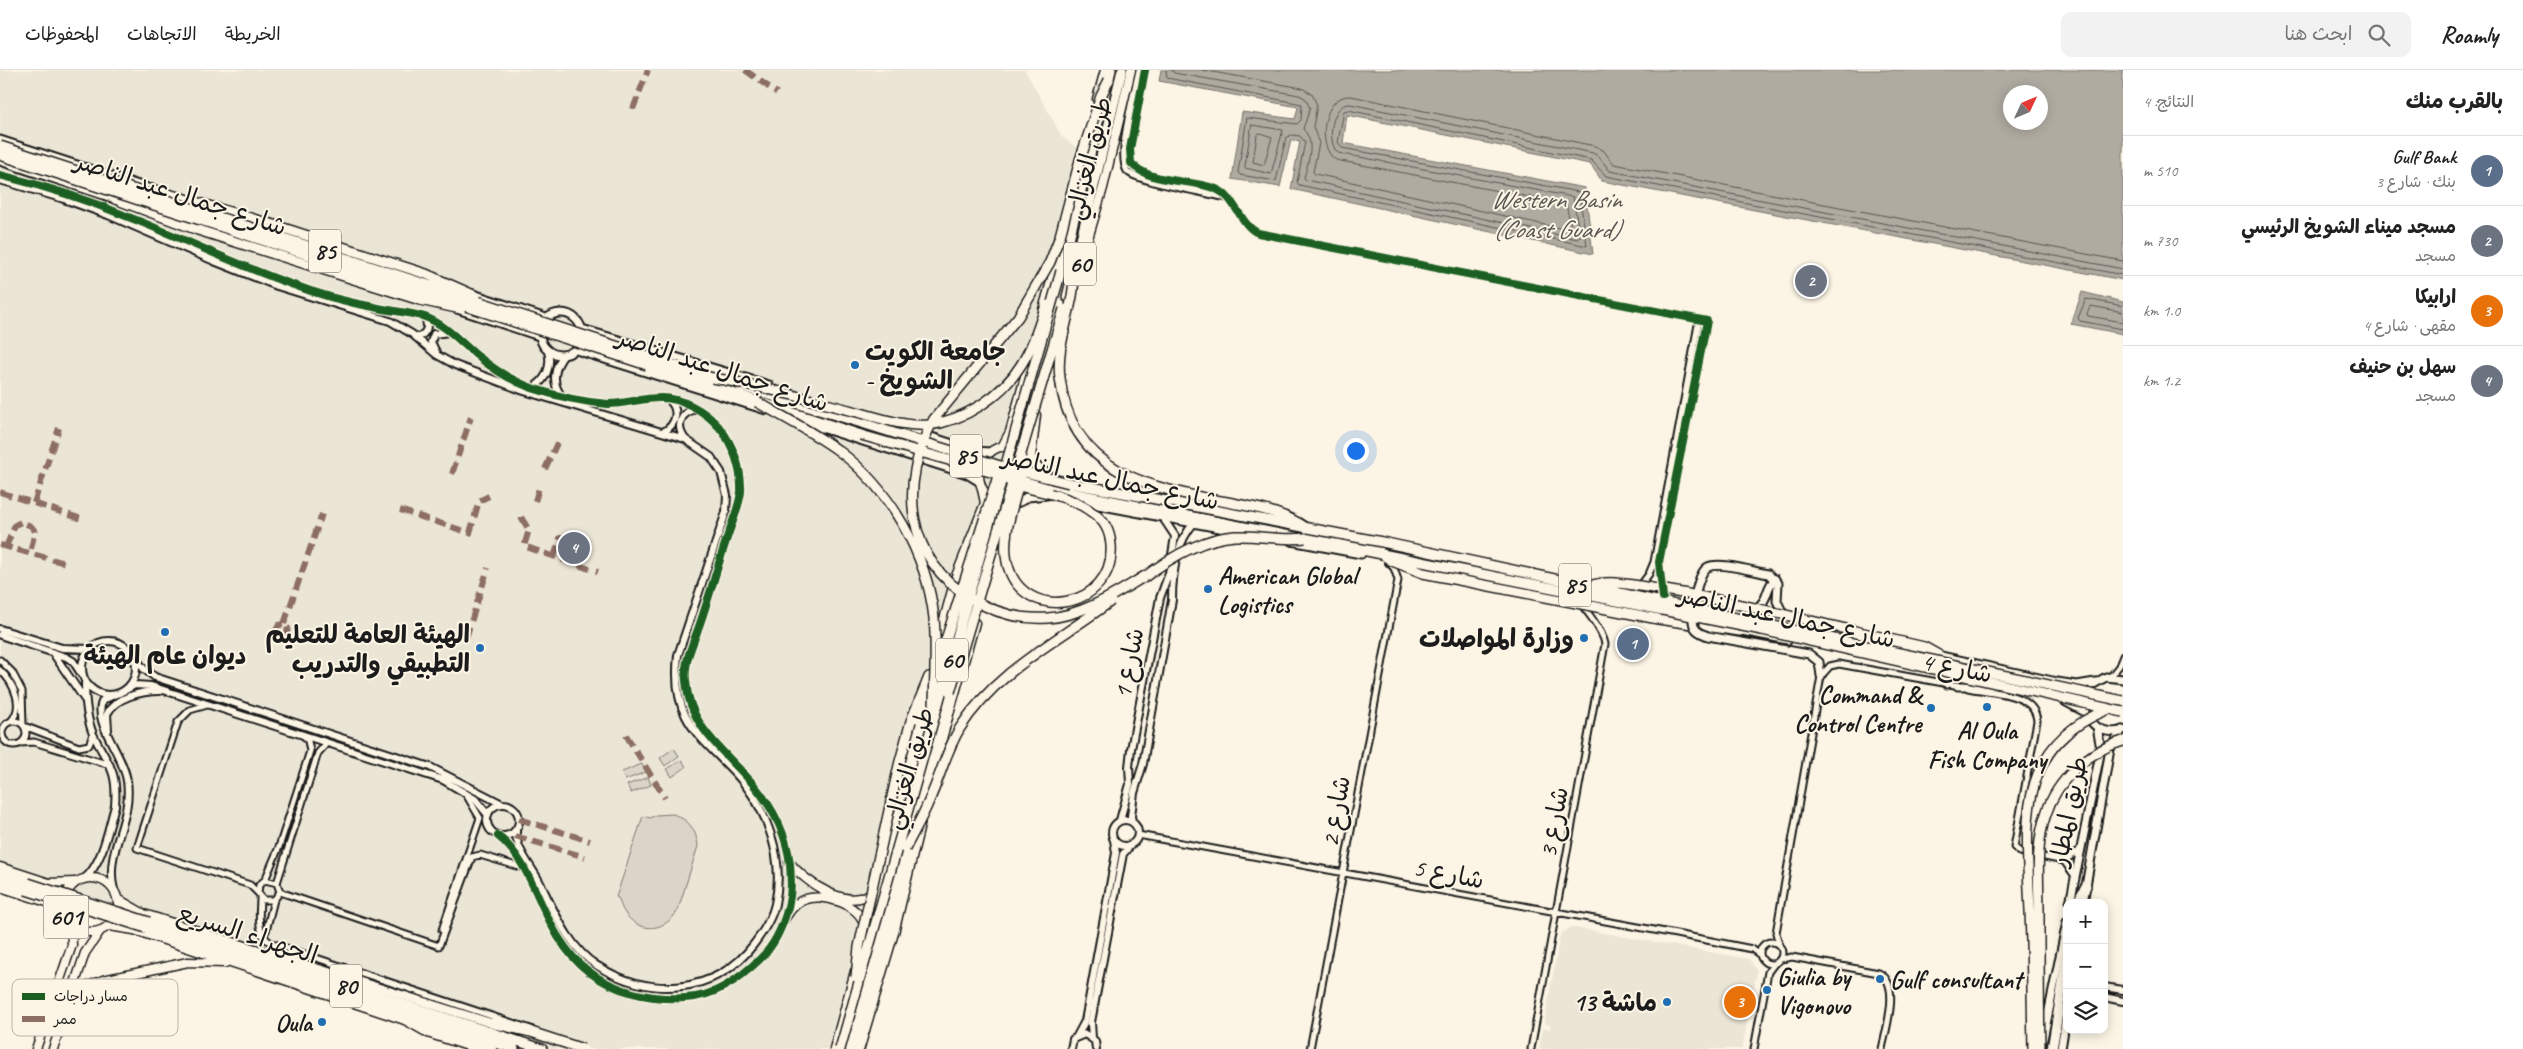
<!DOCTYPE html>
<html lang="ar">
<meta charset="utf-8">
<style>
:root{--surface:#fff;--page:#f2f2f2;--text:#222;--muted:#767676;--line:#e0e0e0;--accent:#1f6fb2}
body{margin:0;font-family:Caveat,"Playpen Sans Arabic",sans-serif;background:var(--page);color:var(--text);direction:rtl}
.controls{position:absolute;right:15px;bottom:15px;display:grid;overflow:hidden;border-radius:10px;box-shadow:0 2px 12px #0003}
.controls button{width:45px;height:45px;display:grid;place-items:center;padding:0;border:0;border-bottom:1px solid var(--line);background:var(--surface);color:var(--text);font:25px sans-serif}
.compass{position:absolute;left:2003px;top:15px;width:45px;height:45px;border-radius:50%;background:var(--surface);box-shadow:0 2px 12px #0003;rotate:46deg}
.you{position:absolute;left:1355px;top:380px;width:18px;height:18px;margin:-12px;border:4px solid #fff;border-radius:50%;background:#1a73e8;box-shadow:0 0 0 8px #1a73e833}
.badge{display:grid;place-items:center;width:32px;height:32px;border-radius:50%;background:var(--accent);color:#fff;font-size:16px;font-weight:700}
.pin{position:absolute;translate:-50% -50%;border:2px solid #fff;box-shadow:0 1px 5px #0006}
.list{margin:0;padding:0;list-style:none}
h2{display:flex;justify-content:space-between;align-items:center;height:65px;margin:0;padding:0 20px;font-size:21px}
h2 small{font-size:16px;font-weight:400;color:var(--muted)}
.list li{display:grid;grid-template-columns:32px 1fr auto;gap:15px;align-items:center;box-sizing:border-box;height:70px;padding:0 20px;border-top:1px solid var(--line)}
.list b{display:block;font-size:19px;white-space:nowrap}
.list p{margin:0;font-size:16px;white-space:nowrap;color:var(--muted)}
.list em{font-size:16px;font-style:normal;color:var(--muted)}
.icon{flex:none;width:28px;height:28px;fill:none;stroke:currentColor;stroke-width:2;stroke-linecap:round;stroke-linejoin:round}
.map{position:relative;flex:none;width:2123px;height:979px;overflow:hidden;direction:ltr}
header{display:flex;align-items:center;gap:30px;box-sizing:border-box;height:70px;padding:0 25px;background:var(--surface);border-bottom:1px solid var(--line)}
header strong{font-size:24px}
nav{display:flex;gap:28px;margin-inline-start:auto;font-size:18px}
.search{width:350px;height:45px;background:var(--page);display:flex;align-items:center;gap:12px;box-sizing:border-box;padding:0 18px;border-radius:10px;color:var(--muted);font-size:19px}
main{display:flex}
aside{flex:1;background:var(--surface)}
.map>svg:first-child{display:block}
</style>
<header>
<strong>Roamly</strong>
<div class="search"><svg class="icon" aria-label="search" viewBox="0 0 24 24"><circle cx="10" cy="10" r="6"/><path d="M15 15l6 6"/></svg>ابحث هنا</div>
<nav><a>الخريطة</a><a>الاتجاهات</a><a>المحفوظات</a></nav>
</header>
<main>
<aside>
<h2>بالقرب منك<small>النتائج: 4</small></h2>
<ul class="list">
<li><span class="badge" style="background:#5c6f8a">1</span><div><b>Gulf Bank</b><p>بنك · شارع 3</p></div><em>510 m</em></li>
<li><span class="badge" style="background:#6b7280">2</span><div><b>مسجد ميناء الشويخ الرئيسي</b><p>مسجد</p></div><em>730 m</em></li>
<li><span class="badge" style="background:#e8710a">3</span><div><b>ارابيكا</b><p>مقهى · شارع 4</p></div><em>1.0 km</em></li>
<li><span class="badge" style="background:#6b7280">4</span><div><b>سهل بن حنيف</b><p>مسجد</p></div><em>1.2 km</em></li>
</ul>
</aside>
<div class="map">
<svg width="2123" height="979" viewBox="0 0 2123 979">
<rect width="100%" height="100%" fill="#fcf5e5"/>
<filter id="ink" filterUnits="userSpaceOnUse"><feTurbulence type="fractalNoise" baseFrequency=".02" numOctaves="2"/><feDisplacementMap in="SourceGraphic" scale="10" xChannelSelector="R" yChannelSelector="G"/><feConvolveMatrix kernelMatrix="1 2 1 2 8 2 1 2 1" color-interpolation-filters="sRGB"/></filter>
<g filter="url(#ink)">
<path fill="#ebe5d6" d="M0,0h1025l37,67 33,24 -85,313 -165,575h-330l-515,-171z
M1571,857l178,32 8,12 -15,78h-203l4,-21 7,1v-4l-6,-1 16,-89z"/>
<path fill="#dbd5c8" stroke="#7c7872" d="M674,678l5,8 -14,10 -5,-8z
M682,690l4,7 -14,10 -5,-8z
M642,694l4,8 -21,8 -3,-8z
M648,707l3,8 -20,8 -4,-8z
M673,744c16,6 23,15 25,32l-20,64c-17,29 -52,20 -59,-11l-3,-2 27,-81 7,2 6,-3z"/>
<path fill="#b0aba1" stroke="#75726c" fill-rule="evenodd" d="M1161,0h962v210l-521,-99 -12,-17 -243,-49 -4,28 242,45 8,66 -302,-65 9,-48 -9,-1 -11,47 -48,-8 10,-67 53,7 3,-12 -139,-26zM2040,22v30h-30v-30z
M2082,222l41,10v32l-52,-10z"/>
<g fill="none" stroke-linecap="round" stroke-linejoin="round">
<path stroke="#575551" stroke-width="1" d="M1166,0l1,8 135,26 -1,16 -4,4 -50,-6 -9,54 2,3 36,6 10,-43 5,-3 9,1 5,6 -8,40 2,3 288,61 -8,-54 -237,-44 -4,-6 6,-31 4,-1 243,50 15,16 517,99
M1172,0l2,3 125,22 6,3 5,10 -7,21c13,13 5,32 1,49l2,2 271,59 3,-2 -7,-40 -235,-44c-12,-10 -7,-50 12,-49l243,49 6,4 11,14 513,98
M1202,0l100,18 10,6 5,11 -4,22 6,16 -6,29 2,2 253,56 3,-3 -5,-23 -230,-44c-20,-12 -14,-66 15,-64l244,50 8,4 11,14 509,97
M1252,55l31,5 -12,44 -26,-6z
M1260,63l12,4 -8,28 -11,-3 4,-27z
M2123,236l-37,-7 -8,19 2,3 43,8
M2123,242l-32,-6 -4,7 1,3 35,6"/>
<g stroke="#1c1c1c" stroke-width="9">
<path id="minor" d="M1139,0c-4,21 -23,85 -12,101 8,11 84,22 103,28
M1145,0l-15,79 1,14c20,22 59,15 85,26 20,8 23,35 42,44l449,88 -48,241 3,29
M1640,516l9,-12 5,-12 45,-243
M0,590l12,12 10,19 1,34
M0,600c13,12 26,37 10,52
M2111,606l8,-10 4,-10
M1968,618c23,5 67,4 69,33l-23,126 6,5 44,9 11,15
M207,635l-17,5 -12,12 -41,126 113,37 8,8
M2 663a12 12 0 1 1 24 0a12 12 0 1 1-24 0Z
M24,656l55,21 10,-2 4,-10
M21,673l13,-1 76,23
M1138,765l538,99 76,15 8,6
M2064,791l16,-11
M265,810l14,-33 31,-96 -2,-10 -4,-5
M277,813l41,-130 9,-10
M280,822l159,54 33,-89 8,-2 43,13
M260,827c0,16 -5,36 11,46l260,86
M442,860l38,-112 -13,-22
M262,865l4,-4 8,-31 6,-8 -3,-9 -12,-3 -6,5 -1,8 6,7h10
M1760 883a11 11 0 1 1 22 0a11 11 0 1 1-22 0Z
M1779,874l-3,-11 45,-257 9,-10 9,-2 121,22
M1781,889l11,-2 87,16c22,10 7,56 3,76
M1310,979l88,-469 -4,-12 -6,-6
M1531,979l74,-405c-2,-13 -23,-41 -33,-48
M1754,979l14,-77 6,-8"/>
</g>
<g stroke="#1c1c1c" stroke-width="10">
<path id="tertiary" d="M0,105c45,11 88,25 131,43 54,21 105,47 160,66 26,10 55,18 83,23 16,4 34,5 51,10 22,8 37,27 55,41 16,13 33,23 52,30 24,8 50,14 76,16 17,0 34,-6 51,-6 23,-1 46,13 60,29 14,17 23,42 22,65 -2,16 -10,33 -15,49 -10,30 -18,61 -29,91 -6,17 -13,30 -11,49 3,42 31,64 58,93 24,25 42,55 46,90 1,15 2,28 -2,43 -5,19 -13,38 -28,52 -21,20 -45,38 -75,39 -35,2 -70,-6 -97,-27 -48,-37 -49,-103 -90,-135
M0,110l61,18 47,17 106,46 63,25 113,35 22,13 25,21 18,10 69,26 161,48 26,18 10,15 6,23 -1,17 -48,143c-7,64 19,78 58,119 31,34 49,84 39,130 -3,14 -12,28 -21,40 -38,51 -106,55 -158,21 -28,-18 -42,-55 -57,-84 -8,-15 -24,-33 -23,-50
M417,268c10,-5 12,-10 8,-21
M436,282l-5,-10 3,-8 15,-2
M532,318c14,-7 20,-21 16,-37
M562,326c-11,-12 -8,-29 2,-41
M663,362c14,-7 17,-23 5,-33
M685,369c-10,-13 -4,-28 12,-30
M0,559l62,19 28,1
M0,565l66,22 7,4 9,14
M82 598a27 27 0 1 1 54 0a27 27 0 1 1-54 0Z
M53,583l32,47
M134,587l10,12 11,8 275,90 72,37
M126,620l9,-5 16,1 292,94 32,19 13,16
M108,660l-1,-16c8,-17 35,-23 53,-23
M487 750a16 16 0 1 1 32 0a16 16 0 1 1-32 0Z
M1112 763a13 13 0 1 1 26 0a13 13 0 1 1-26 0Z
M1120,750l10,-36 -1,-17 2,-18 29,-151 9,-25 6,-37 -12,-18
M1132,751l-1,-5 3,-23 9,-29 29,-164c0,-27 4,-57 22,-77
M84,809c19,-16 24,-50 31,-73 3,-38 -8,-42 -22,-72 -7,-17 -8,-36 -8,-54
M114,820c-10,-40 19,-68 13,-109 -3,-26 -36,-60 -24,-81l11,-5
M2104,917l19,3
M2104,927l19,4
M1077,966l8,-15 31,-168 -2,-13
M1092,968l-1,-16 32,-168 8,-9
M1071,979l2,-10 12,-5 10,7 1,8"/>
</g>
<g stroke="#1c1c1c" stroke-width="11">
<path id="secondary" d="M0,70l154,50
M0,91l118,39
M292,165l145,48
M473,224l73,24
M457,239l82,27
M540 264a21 21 0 1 1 42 0a21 21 0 1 1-42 0Z
M582,259l187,56
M576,280l190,60
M790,348l177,56 13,8
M898,356l76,25 17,1
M1035,395l18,12
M1028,427l19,-2
M1077,431l169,32
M1306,462l85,16
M1291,471l70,13
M1445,501l29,6
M1768,504l10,9 -1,18 8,17
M1613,517l136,26 308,69 20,3 18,-3
M1754,540c17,-11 10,-21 21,-31
M1651,542l29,6
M1737,560l51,10
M1708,566l101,18 10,8 2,14
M1941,605l6,9
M2092,615l14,-8 17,2
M1958,616h38
M2066,632l19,10
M2087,646c8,13 21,19 36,14
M2070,833l31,-154 -4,-22
M2083,833l27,-154 12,-19
M2042,974l25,-122
M2061,979l6,-38"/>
</g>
<g stroke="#1c1c1c" stroke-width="11">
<path id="primary" d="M1097,29l8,-29
M1076,209l27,-91 28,-118
M1043,240l19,-68
M979 405a29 29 0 1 1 58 0a29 29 0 1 1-58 0Z
M1002,377l8,-15 23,-84
M1031,387l5,-42
M937,575l19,-69 29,-73 -3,-14
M898,735l26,-108
M922,739l53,-186
M789,792c16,20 60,51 84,29
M0,797l49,16 26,-1
M64 835a27 27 0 1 1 54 0a27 27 0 1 1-54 0Z
M0,817l53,17 12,9
M118,829l26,15 353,111
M869,849l21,-78
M784,850c5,-8 10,-16 19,-20 19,-8 57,4 61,25
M109,856l25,4 358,119
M70,933l18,-17 15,-6 85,-18 37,1
M36,979l36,-104 -1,-21
M53,979l32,-96 15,-22
M834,979l21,-78
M855,979l47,-169"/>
</g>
<g stroke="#1c1c1c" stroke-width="12">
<path id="trunk" d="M151,119l123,36
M115,129l83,31
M650,287l68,23
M647,295l214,70
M740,316l125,38
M1069,413l71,13
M1047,418l335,66
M1658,549l82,12
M1846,559l78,18 16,9
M2077,833l9,-17
M2052,979l15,-90"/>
</g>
<g stroke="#1c1c1c" stroke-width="12">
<path id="motorway" d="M1061,201l50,-201
M1067,227l55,-227
M911,651l18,-44
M889,775l15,-46 29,-113
M0,804l28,9
M0,811l26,9
M149,852l393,127
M146,858l368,121
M406,950l23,13 50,16
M492,953l39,9
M850,979l100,-357
M859,979l35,-118 26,-108"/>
</g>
<use href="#minor" stroke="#fcf5e5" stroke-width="5"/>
<use href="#tertiary" stroke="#fcf5e5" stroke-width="6"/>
<use href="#secondary" stroke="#fcf5e5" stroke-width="7"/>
<use href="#primary" stroke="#fcf5e5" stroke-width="8"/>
<use href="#trunk" stroke="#fcf5e5" stroke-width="9"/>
<use href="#motorway" stroke="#fcf5e5" stroke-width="9"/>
<g stroke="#1c1c1c" stroke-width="11" stroke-linecap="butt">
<path id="secondary-bridge" d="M1708,566c-5,-2 -10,-3 -13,-8 -6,-9 2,-56 13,-61 12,-6 47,5 60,7"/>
</g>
<g stroke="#1c1c1c" stroke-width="12" stroke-linecap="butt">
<path id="trunk-bridge" d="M0,76l650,211
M0,85l647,210
M274,155l152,49 50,22
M198,160l222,70 41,9
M865,354l132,41 72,18
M861,365l186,53
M1140,426l242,46 741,159
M1382,484l380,76 361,82
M1386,487l6,4 31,12 235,46
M1587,517c23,-9 49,-1 72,2 63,10 125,26 187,40
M2033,979c-1,-46 -1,-91 -3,-137 -3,-84 -18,-165 79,-203
M2040,979c-1,-46 -1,-91 -1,-137 0,-32 -4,-67 7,-98 11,-34 42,-63 77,-73"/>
</g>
<g stroke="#1c1c1c" stroke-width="12" stroke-linecap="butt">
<path id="motorway-bridge" d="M1109,10l-8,16 -21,64 -20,76 -10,26 -32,55 -84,102c-36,64 -29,140 38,180 23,14 48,21 76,19 36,-3 67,-24 97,-42
M1074,199c2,37 -19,72 -14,109 11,95 89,110 167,124 29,6 55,9 79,26
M712,308c48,7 94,21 141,33 24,6 50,16 75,14 36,-4 74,-29 93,-60 12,-19 18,-39 25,-60
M757,332c28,16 56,30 82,49 51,38 88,103 95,167 3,31 0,63 0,95
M1008,410c3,3 7,4 11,6 24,6 54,11 74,27 11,7 17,19 18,32 5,64 -90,81 -104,17 -7,-33 13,-68 16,-101
M1142,509c26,-20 59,-41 93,-43 24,-1 46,5 70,2
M941,585l57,-179
M950,622l114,-383
M905,779c8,-16 17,-31 24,-48 11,-24 17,-50 31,-73 37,-58 98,-87 151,-127
M28,813l121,39
M26,820l120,38
M856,907l3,-30 40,-182 12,-44
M531,962l52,17
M840,979l221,-778"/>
</g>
<use href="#secondary-bridge" stroke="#fcf5e5" stroke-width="7"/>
<use href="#trunk-bridge" stroke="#fcf5e5" stroke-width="9"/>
<use href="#motorway-bridge" stroke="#fcf5e5" stroke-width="9"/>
<path stroke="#8d6e63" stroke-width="6" stroke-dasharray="12 6" stroke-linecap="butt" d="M745,0l32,23
M633,39l15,-39
M545,399l12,-26
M452,404l19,-57
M0,422l85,28
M535,431l4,-13
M34,433l25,-75
M400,440l70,23 9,-32 10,-5
M521,447l8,13 -5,16 74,26
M0,475l65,18
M6,477l9,-22 6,-3 10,4 4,5 -5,22
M554,487l6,-19 16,1
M284,554l38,-110
M275,562l4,-7 5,-1 4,4 -2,8
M466,568l22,-70
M626,665l39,63
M519,749l71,22
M515,766l70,21"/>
<g stroke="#fcf5e5" stroke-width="11">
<path id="cycleway" d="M1145,0l-15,79 1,14c20,22 59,15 85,26 20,8 23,35 42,44l449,88 -48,241 4,35
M0,105c45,11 88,25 131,43 54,21 105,47 160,66 26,10 55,18 83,23 16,4 34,5 51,10 22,8 37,27 55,41 16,13 33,23 52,30 24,8 50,14 76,16 17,0 34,-6 51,-6 23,-1 46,13 60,29 14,17 23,42 22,65 -2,16 -10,33 -15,49 -10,30 -18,61 -29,91 -6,17 -13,30 -11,49 3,42 31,64 58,93 24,25 42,55 46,90 1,15 2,28 -2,43 -5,19 -13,38 -28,52 -21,20 -45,38 -75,39 -35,2 -70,-6 -97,-27 -48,-37 -49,-103 -90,-135"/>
</g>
<use href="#cycleway" stroke="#1b5e20" stroke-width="8"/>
</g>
</g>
<g fill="#1f6fb2" stroke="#fcf5e5" stroke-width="2">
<circle cx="855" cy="295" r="5"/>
<circle cx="1208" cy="519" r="5"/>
<circle cx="165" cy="562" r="5"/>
<circle cx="1584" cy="568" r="5"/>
<circle cx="480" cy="578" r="5"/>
<circle cx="1987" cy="637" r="5"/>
<circle cx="1931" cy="638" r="5"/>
<circle cx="1880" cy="909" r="5"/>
<circle cx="1767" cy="920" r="5"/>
<circle cx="1667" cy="932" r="5"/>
<circle cx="322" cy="952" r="5"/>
</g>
<g text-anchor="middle" stroke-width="4" stroke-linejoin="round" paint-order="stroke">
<g fill="#fcf5e5" stroke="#5f5d58" stroke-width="1">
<rect x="309" y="159.5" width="32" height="43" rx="4"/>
<rect x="1064" y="172.5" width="32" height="43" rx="4"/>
<rect x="950" y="364.5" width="32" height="43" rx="4"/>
<rect x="1559" y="493.5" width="32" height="43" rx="4"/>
<rect x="936" y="568.5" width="32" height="43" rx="4"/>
<rect x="43.5" y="825.5" width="45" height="43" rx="4"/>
<rect x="330" y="894.5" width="32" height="43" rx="4"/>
</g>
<g font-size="24" font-weight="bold" fill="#1c1c1c">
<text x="325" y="189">85</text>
<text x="1080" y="202">60</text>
<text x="966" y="394">85</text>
<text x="1575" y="523">85</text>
<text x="952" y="598">60</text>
<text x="66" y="855">601</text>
<text x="346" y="924">80</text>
</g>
<g font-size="25" fill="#1c1c1c" stroke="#fcf5e5">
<text transform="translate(1088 88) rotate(-76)" y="9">طريق الغزالي</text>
<text transform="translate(181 123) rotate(18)" y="9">شارع جمال عبد الناصر</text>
<text transform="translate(723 299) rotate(18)" y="9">شارع جمال عبد الناصر</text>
<text transform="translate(1111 408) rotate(12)" y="9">شارع جمال عبد الناصر</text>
<text transform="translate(1787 546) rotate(12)" y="9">شارع جمال عبد الناصر</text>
<text transform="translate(1128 593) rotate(-79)" y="9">شارع 1</text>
<text transform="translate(1957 597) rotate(11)" y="9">شارع 4</text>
<text transform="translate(908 698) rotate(-74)" y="9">طريق الغزالي</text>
<text transform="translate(1335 741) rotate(-80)" y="9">شارع 2</text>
<text transform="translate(2068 741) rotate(-79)" y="9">طريق المطار</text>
<text transform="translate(1553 752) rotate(-80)" y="9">شارع 3</text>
<text transform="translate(1449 803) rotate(11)" y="9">شارع 5</text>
<text transform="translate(248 863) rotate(18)" y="9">الجهراء السريع</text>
</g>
<g font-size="25" font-weight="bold" fill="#1c1c1c" stroke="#fcf5e5" text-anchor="end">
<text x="865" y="290" text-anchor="start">جامعة الكويت<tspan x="865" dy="29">- الشويخ</tspan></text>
<text x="1218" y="514" text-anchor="start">American Global<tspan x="1218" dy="29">Logistics</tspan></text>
<text x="470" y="573">الهيئة العامة للتعليم<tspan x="470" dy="29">التطبيقي والتدريب</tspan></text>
<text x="1574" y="577">وزارة المواصلات</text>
<text x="165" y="594" text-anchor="middle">ديوان عام الهيئة</text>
<text x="1921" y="633">Command &amp;<tspan x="1921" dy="29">Control Centre</tspan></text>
<text x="1987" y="669" text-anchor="middle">Al Oula<tspan x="1987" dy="29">Fish Company</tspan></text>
<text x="1777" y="915" text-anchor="start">Giulia by<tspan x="1777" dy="29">Vigonovo</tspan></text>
<text x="1890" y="918" text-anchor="start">Gulf consultant</text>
<text x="1657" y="941">ماشة 13</text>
<text x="312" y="961">Oula</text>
</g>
<g font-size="26" font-style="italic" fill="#575551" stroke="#fcf5e5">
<text x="1556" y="138">Western Basin<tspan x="1556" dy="30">(Coast Guard)</tspan></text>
</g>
</g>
<rect x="12" y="909" width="166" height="57" rx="8" fill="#fcf5e5" stroke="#b9b4a9" stroke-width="1"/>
<rect x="22" y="923" width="23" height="7" fill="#1b5e20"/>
<rect x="22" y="946" width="23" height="6" fill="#8d6e63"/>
<g font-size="14" fill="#1c1c1c">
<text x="54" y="931">مسار دراجات</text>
<text x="54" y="954">ممر</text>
</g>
</svg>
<div class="controls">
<button>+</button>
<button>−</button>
<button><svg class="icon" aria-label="layers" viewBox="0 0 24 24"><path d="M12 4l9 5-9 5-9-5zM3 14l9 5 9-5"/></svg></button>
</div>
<svg class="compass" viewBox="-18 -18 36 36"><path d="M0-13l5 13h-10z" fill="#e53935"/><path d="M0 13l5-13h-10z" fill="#767676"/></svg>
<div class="you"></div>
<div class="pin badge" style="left:1633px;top:574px;background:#5c6f8a">1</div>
<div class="pin badge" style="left:1811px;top:211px;background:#6b7280">2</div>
<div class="pin badge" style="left:1740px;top:932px;background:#e8710a">3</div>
<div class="pin badge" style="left:574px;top:478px;background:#6b7280">4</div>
</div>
</main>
